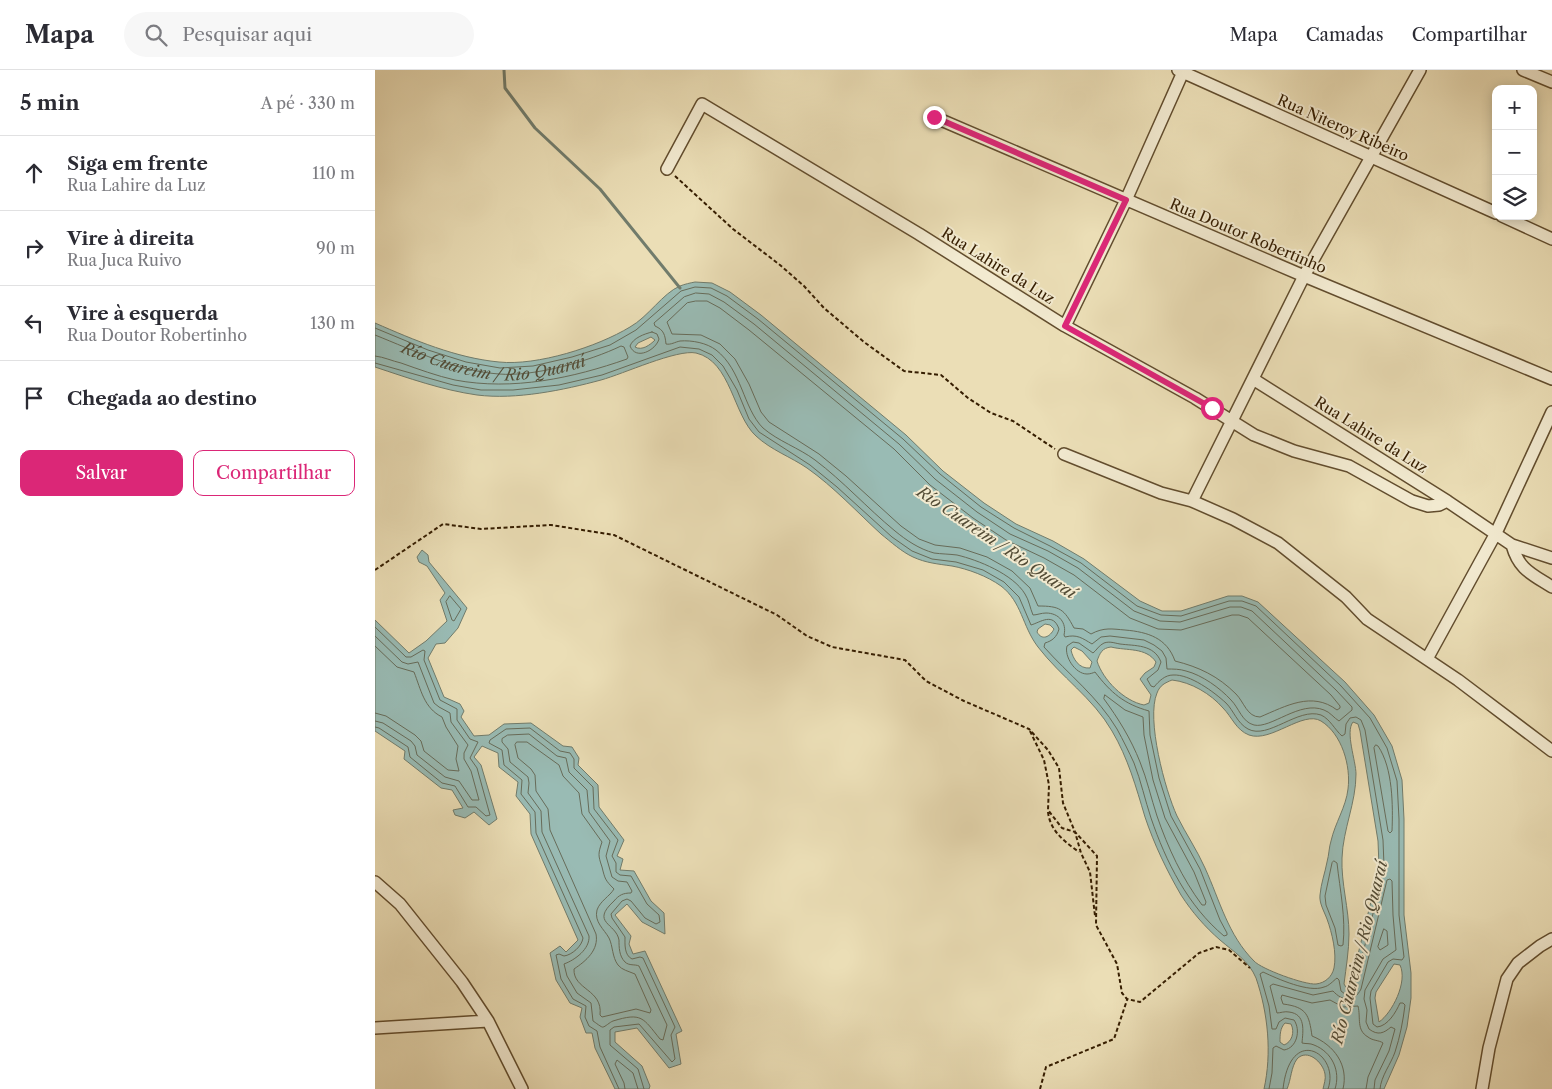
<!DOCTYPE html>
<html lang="pt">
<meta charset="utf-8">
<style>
:root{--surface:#fff;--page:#f7f7f7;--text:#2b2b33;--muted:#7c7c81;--line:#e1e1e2;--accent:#db2777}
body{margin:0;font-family:"Libre Caslon Text",serif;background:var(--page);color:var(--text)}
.controls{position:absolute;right:15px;top:15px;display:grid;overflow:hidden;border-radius:10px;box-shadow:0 2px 12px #0003}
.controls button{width:45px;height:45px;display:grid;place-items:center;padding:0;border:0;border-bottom:1px solid var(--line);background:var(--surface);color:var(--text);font:25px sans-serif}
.stop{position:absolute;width:15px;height:15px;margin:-11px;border:4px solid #db2777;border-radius:50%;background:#fff}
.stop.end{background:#db2777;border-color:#fff;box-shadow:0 1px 5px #0008}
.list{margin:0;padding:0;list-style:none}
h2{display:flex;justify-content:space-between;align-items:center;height:65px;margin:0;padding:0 20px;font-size:21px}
h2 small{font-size:16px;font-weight:400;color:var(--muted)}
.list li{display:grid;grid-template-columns:32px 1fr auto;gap:15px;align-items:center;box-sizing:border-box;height:75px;padding:0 20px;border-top:1px solid var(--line)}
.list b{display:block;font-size:19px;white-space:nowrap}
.list p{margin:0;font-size:16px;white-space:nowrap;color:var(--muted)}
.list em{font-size:16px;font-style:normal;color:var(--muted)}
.actions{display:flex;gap:10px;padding:15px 20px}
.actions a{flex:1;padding:11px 0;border:1px solid var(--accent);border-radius:10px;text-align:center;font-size:18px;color:var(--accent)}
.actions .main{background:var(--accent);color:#fff}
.icon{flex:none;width:28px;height:28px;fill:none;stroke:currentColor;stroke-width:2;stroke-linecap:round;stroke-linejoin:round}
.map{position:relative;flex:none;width:1177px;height:1019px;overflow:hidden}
header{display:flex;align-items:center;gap:30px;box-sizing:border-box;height:70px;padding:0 25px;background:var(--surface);border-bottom:1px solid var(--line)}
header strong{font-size:24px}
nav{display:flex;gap:28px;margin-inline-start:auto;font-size:18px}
.search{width:350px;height:45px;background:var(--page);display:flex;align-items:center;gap:12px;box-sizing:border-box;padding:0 18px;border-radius:28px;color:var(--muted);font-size:19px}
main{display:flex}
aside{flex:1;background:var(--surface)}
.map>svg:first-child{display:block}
</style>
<header>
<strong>Mapa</strong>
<div class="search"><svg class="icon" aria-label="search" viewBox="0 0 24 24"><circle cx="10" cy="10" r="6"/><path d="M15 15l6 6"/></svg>Pesquisar aqui</div>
<nav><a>Mapa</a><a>Camadas</a><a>Compartilhar</a></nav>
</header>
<main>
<aside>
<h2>5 min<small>A pé · 330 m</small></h2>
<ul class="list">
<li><svg class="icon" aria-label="ahead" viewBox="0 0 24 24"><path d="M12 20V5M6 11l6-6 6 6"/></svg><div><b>Siga em frente</b><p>Rua Lahire da Luz</p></div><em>110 m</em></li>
<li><svg class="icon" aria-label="right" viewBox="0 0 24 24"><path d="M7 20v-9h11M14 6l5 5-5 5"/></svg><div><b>Vire à direita</b><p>Rua Juca Ruivo</p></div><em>90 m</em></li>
<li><svg class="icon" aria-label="left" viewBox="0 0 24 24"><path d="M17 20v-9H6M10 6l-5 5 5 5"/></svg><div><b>Vire à esquerda</b><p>Rua Doutor Robertinho</p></div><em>130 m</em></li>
<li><svg class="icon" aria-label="arrive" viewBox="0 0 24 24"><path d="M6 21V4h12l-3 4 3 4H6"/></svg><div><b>Chegada ao destino</b></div></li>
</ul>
<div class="actions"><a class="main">Salvar</a><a>Compartilhar</a></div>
</aside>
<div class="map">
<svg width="1177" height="1019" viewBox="0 0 1177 1019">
<rect width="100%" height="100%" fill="#ebdeb6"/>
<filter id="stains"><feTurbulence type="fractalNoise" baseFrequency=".004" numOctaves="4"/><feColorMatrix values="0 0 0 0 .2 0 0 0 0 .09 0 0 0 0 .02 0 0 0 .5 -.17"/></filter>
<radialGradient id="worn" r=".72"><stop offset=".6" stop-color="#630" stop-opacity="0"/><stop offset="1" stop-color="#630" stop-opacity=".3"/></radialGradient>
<path fill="#99bbb4" stroke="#717c6c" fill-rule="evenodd" d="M320,212l17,1 18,9 31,23 145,120 37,36 41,32 32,21 37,17 31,18 56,42 22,10h19l47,-15h14l16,6 87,80 29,33 18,31 10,34 2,39v96l7,58v25l-4,29 -8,28 -15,34h-61c1,-5 3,-10 2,-15 -2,-12 -18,-26 -28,-15 -6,8 -6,21 -10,30h-23c8,-36 4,-76 -8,-111 -7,-17 -22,-26 -36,-38 -15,-13 -28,-28 -39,-45 -14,-24 -27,-51 -36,-78 -9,-30 -17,-59 -33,-86 -19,-33 -51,-54 -74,-84 -16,-21 -16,-45 -37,-61 -14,-10 -33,-17 -49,-20 -14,-2 -26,-3 -39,-9 -11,-5 -22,-15 -32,-23 -24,-22 -47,-47 -74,-66 -16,-11 -36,-18 -51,-32 -23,-21 -25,-75 -60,-83 -19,-4 -73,21 -95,27 -37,10 -85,20 -124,15 -35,-5 -69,-17 -102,-28v-44c39,17 81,35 124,39 38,4 98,-15 131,-35 18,-10 33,-34 50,-41 5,-2 10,-3 15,-4zM276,267l4,3c-5,5 -13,11 -20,7l3,-4zM670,554l5,1 4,4c-4,8 -12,12 -17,3l1,-3zM699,577l8,4 10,11 -2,6c-11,1 -17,-9 -19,-18zM736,577c16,4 35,0 45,15l-2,5 -9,6 -5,6 11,16 -2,8 -5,2c-20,-4 -41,-25 -47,-44 3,-8 5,-13 14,-14zM797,610c19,2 39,14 51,28 9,9 13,22 26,27 22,8 54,-25 72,-14 21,13 30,45 27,68 -2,18 -13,34 -17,52 -2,6 -2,14 -4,21 -2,11 -6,21 -7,33 -1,8 4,16 7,24 5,14 10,34 7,49 -2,9 -9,15 -18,16 -11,1 -55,-15 -62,-23 -26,-26 -34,-60 -49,-93 -8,-18 -19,-34 -28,-52 -12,-26 -31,-97 -20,-123 3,-8 8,-10 15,-13zM978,652l5,2 2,7 18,110 1,25 -5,23 -24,98 -3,2 -3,-5c2,-16 5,-34 5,-50 0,-25 -8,-51 -7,-76 1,-29 14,-55 14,-84 0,-13 -11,-42 -3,-52zM1019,894l6,1c8,17 -8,48 -21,57l-4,-24 1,-6zM910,953l6,1c4,8 1,18 -7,21l-4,-3c0,-7 0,-14 5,-19z
M47,480l6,5 1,7 38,46 -9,20 -13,15 -9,1 -8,14 16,39 16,7 4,7 -3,6 13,19 15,-1 15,-11 27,-1 32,23 9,1 7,11 -1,7 20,20 1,22 25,33 -7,16 6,3 -3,11 14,1 17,30 13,12 1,21 -23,-12 -15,-18 -12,11 16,21 -2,8 4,10 12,-3 37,80 -6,3 5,30 -12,4 -32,-40 -22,4v10l27,24 8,20 -1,3h-34l-20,-41 -3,-15h-6l-6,-16 2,-9 -12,-5 -14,-23 -6,-27 10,-7 6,6 12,-12 -47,-106 -1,-20 -14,-18 2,-14 -19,-15 -1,-14 -16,-7 -8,11 7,8 16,54 -8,6 -15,-13 -9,6 -10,-3 -2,-5 10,-2 -11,-18 -11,-2 -37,-29 1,-8 -30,-20v-111l34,33 17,-12 21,-20 -7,-21 5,-7 -18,-27 -8,-4 -2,-5z"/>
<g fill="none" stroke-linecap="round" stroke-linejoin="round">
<g stroke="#676c5a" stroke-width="1">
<path d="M321,223l13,1 15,8 30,22 145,120 36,35 42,33 33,22 38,17 30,17 56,43 26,10 20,1 50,-15h11l11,4 84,79 16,17v3l-13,11c-5,-3 -9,-9 -15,-11 -24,-10 -53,19 -70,15 -12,-3 -15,-17 -23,-25 -11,-12 -29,-25 -45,-29 -6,-2 -13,-2 -19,-2l-1,-11 -4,-7 -8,-6 -10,-5 -34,-4 -9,1 -9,7c-10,-6 -15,-10 -27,-7l-1,-2c3,-12 -5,-22 -18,-22 -5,0 -9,2 -13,2 -3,-7 -4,-15 -8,-21 -12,-20 -47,-34 -68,-39 -8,-1 -16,-1 -23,-2 -15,-4 -28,-13 -39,-22 -28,-23 -52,-50 -80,-71 -16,-12 -37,-19 -52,-32 -20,-20 -21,-58 -47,-78 -9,-7 -24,-10 -36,-9 -5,1 -9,4 -14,3 -1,-9 -2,-14 -11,-18l-1,-3 30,-26z"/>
<path d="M321,231h11l13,7 29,22 145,119 36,36 43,33 33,22 38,18 30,17 56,43 28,11 23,1 51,-15h7l9,3 83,77 9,11v2l-3,2c-25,-19 -51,-4 -77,7 -13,0 -16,-15 -24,-23 -18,-18 -37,-27 -61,-33 -8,-23 -27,-29 -50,-31 -13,-1 -21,-3 -34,4l-8,-5 -9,-1c-10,-19 -14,-22 -36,-22l-8,-18 -18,-17 -25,-14 -27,-9 -25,-3 -16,-6 -18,-13 -55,-50 -27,-22 -50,-32 -8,-10 -12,-28 -14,-25 -15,-15 -19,-9 -29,-1 -5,-12 20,-19z"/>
<path d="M0,258l53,22 38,12 34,6 33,-2 39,-9 38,-12 26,-15 45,-39 14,-4 16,1 16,8 31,23 145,120 37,35 41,33 33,21 36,18 31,17 56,43 24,9 20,1 48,-15h13l14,5 85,80 29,32 17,30 10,33 2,38v96l5,42 -2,3 -9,-1 -5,3 -17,29 -1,7 3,26 4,3c11,-1 19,-15 23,-24h3l2,2c-2,16 -5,32 -10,47 -4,12 -14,24 -15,37"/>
<path d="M277,262l5,2 2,5c-3,11 -23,22 -29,7 3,-8 14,-12 22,-14z"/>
<path id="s1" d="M0,265c40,16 81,36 124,39 35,3 91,-13 122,-28l3,1 4,10 -1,2c-54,19 -114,32 -172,21 -18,-4 -37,-11 -54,-17 -9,-2 -17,-6 -26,-7"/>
<path d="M0,293l78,22 28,5h32l46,-5 43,-10 78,-28 19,2 13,6 11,11 14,24 12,29 10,13 51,33 27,22 55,50 20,14 20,8 24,3 27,8 21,12 15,15 12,28c10,-3 22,-13 28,4 -2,8 -7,12 -14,14l-1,4c24,27 54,50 73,82 6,11 12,23 17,34 7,18 11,37 17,55 15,44 37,88 73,118l3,-1v-2l-7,-13 -20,-51 -29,-53 -12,-38 -9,-43 -1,-24c-25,-7 -38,-18 -54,-39 -2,1 -5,2 -8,2 -12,0 -23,-18 -20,-28l6,-4 6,1 14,10c3,-2 6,-8 11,-10 6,-2 10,0 16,1 15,2 34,0 41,18l-3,8 -11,9 4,7 3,1c5,-6 11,-12 19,-12 17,-1 41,17 53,28 8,8 11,20 22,26 20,11 50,-22 73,-14 9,4 14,15 21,21l3,-2 1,-10 4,-6 6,-1 5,3 4,10 18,110 1,26 -5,24 -25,98 -3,5 -6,1 -4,-3 -2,-11 -2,-2c-4,3 -8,8 -13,9 -15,6 -46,-8 -61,-15l-3,2 9,32 3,23h4l3,-7 6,-4 9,2c7,10 3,28 -10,30l-8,-4 -3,2 -1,25 -3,16"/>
<path d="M75,526l11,13 -7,12 -2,-1 -6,-18z"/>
<path d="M0,557l31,30h5l12,-7 2,1 -1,9 16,40 17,9v11l13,19 8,3 -8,16 7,10 13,47 -4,1 -10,-9h-8l-13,-21 -13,-3 -32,-26 -2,-10 -29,-19 -4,-1"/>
<path d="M0,566l27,26 6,2 10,-2 16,41 5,4 11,6 1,9 17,23 -4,8v6l7,12 8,29h-7l-13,-19 -14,-4 -28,-22 -2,-9 -4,-5 -28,-18 -8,-2"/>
<path d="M0,576l22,21 17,5c7,18 10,36 28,45l4,10 12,19 -2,13 3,12 -11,-1 -24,-19 -3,-10 -6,-6 -29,-19 -11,-3"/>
<path d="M730,625l20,15 18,7 1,18 9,45 12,38 29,54 12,30 -1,3h-3c-20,-27 -34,-57 -45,-89 -6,-18 -10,-37 -17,-54 -9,-23 -22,-44 -36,-63z"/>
<path d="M133,665l21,-1 28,22 9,2 3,14 18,18 2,22 21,29 -4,15 6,21 6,4 9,1 5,9 -1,2c-8,0 -12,2 -17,8 -24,22 2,22 5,39 0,7 0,16 6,22 4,4 10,2 14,4l28,59 -4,15 -3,-1c-17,-21 -18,-27 -47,-18 -3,1 -8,6 -10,6 -1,1 -8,-5 -10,-6l-2,-18 -14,-10 -10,-17 -3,-12c11,-4 26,-15 25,-28l-47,-104 -1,-21 -13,-18 1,-10 -1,-6 -18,-15 -2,-13 -6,-7v-3z"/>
<path d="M142,672h10l32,23 4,11 16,17 3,21 20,28c-4,12 -4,13 0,25 3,12 3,13 12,22 -4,7 -14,12 -17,21 -3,12 7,19 12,28 4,8 3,19 9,27 4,5 10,6 17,9l16,36 -1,3 -14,-4 -34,8 -2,-2c3,-26 -27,-25 -26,-46 12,-8 25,-19 22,-35l-46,-104 -2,-21 -12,-18 -1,-16 -4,-6 -13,-11 -3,-13z"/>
<path d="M1001,675l2,1c15,22 15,60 14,85l-2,2 -2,-2 -14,-83z"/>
<path d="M959,791l3,2c3,27 9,55 6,82l-2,1 -3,-1 -3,-17 -9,-23 -1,-9 7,-33z"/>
<path d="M1009,859l3,2 1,14 -8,5 -2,-3z"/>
<path d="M244,1019l-19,-42 -3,-16 -8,-5 -4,-9 1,-11 -13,-7 -12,-20 -5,-24 3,-1 5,2c8,-1 18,-10 19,-18l-47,-105 -1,-21 -14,-18 1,-14 -18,-15 -2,-15 -13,-7 1,-3 16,-11 24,-1 30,23 10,2 4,6v9l19,19 1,22 24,31 -6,16 4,7v9l4,3 11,1 16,28 12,11 1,7 -4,2 -11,-6 -14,-17 -4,-2 -5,2 -11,13 1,4 13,19c0,7 -1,18 7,22l8,-2 3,1 32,69 -4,8 4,24 -3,3 -33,-38 -25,3 -4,3v15l28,24 6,20"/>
<path d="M250,1019l-1,-6 -9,-19 2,-4 16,13 5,16"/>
<path d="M908,1019c7,-66 58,-35 45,0"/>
<path d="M960,1019c6,-18 -3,-37 -21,-44 -4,-2 -8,-1 -12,-2 1,-12 4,-29 -13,-31 -4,-1 -9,1 -12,1l-7,-27 3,-2 40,11 20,-4c9,10 21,12 28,-2l26,-109 3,-1 2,2 1,34 3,35 -13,9 -18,31 -1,9 3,11 -1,12 3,7c9,7 15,4 22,-2l4,2 -6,22 -14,29 -1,9"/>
<path d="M968,1019c6,-24 -9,-44 -31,-53 -3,-21 -5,-29 -29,-32l-2,-6 1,-3 30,8 18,-3 13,7 15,-1c3,12 -2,24 10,31 5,4 11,3 15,6l-15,34 -2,12"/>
</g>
<path stroke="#717c6c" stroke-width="3" d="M129,0l1,18 30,40 65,61 80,99"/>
<g stroke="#624d2e" stroke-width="14">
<path id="street" d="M803,0l318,143
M1148,0l29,12
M559,47l370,159 248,103
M292,99l35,-65 217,130 146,92 130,72 59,37 40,16 55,15 63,35 16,5 11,-1 8,-4
M1127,146l50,23
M690,256l61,-126 57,-128
M878,309l194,122 65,44 40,13
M689,384l97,39 31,8 41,18 45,24 68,54 21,22 91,61 94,71
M817,431l112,-225 116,-206
M1137,475c7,25 20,29 40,42
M1052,589l69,-126 56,-121
M0,812l25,22 62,78 26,39 34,68
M0,958l113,-7
M1107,1019l7,-41 18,-69 11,-16 22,-17 12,-7"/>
</g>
<path stroke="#351d00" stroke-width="2" stroke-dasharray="4 2.5" stroke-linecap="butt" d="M300,106l58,53 47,36 24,21 20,22 40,34 40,29 37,4 27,23 23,15 22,8 42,28
M0,500l68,-46 38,5 70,-4 63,10 163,80 30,21 25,11 73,13 21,21 38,20 65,28 19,21 11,18 4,35 12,29 22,24 -1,69 21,39 5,29 5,6 13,3 59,-49 17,-6 13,3 21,18
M655,661l14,29 5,25 -1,25 14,18 13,4 6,21 9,19 5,44
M673,742c2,19 17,30 31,40
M665,1019l6,-22 68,-28 13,-39"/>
<use href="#street" stroke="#f2ead0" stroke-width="11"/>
</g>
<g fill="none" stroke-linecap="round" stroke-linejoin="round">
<path stroke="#db2777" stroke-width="6" d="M559,47l192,83 -61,126 147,82"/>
</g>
<g text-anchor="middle" stroke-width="4" stroke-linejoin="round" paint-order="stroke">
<g font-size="15" fill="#351d00" stroke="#f2ead0">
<text transform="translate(968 58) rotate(24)" y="5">Rua Niteroy Ribeiro</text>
<text transform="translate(873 166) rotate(23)" y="5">Rua Doutor Robertinho</text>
<text transform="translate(623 196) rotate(32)" y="5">Rua Lahire da Luz</text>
<text transform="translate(996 365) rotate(32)" y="5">Rua Lahire da Luz</text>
</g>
<g font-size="16" font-style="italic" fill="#534c36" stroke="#f2ead0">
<text dy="6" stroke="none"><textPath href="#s1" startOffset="124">Río Cuareim / Rio Quaraí</textPath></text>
<text transform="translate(622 472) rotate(34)" y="6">Río Cuareim / Rio Quaraí</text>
<text transform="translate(984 882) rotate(-76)" y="6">Río Cuareim / Rio Quaraí</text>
</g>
</g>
<rect width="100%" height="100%" filter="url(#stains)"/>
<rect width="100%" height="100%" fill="url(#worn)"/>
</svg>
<div class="controls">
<button>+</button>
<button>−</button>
<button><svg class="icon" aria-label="layers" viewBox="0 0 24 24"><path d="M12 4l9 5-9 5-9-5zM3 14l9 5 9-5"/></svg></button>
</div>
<div class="stop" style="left:837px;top:338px"></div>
<div class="stop end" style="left:559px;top:47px"></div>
</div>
</main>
